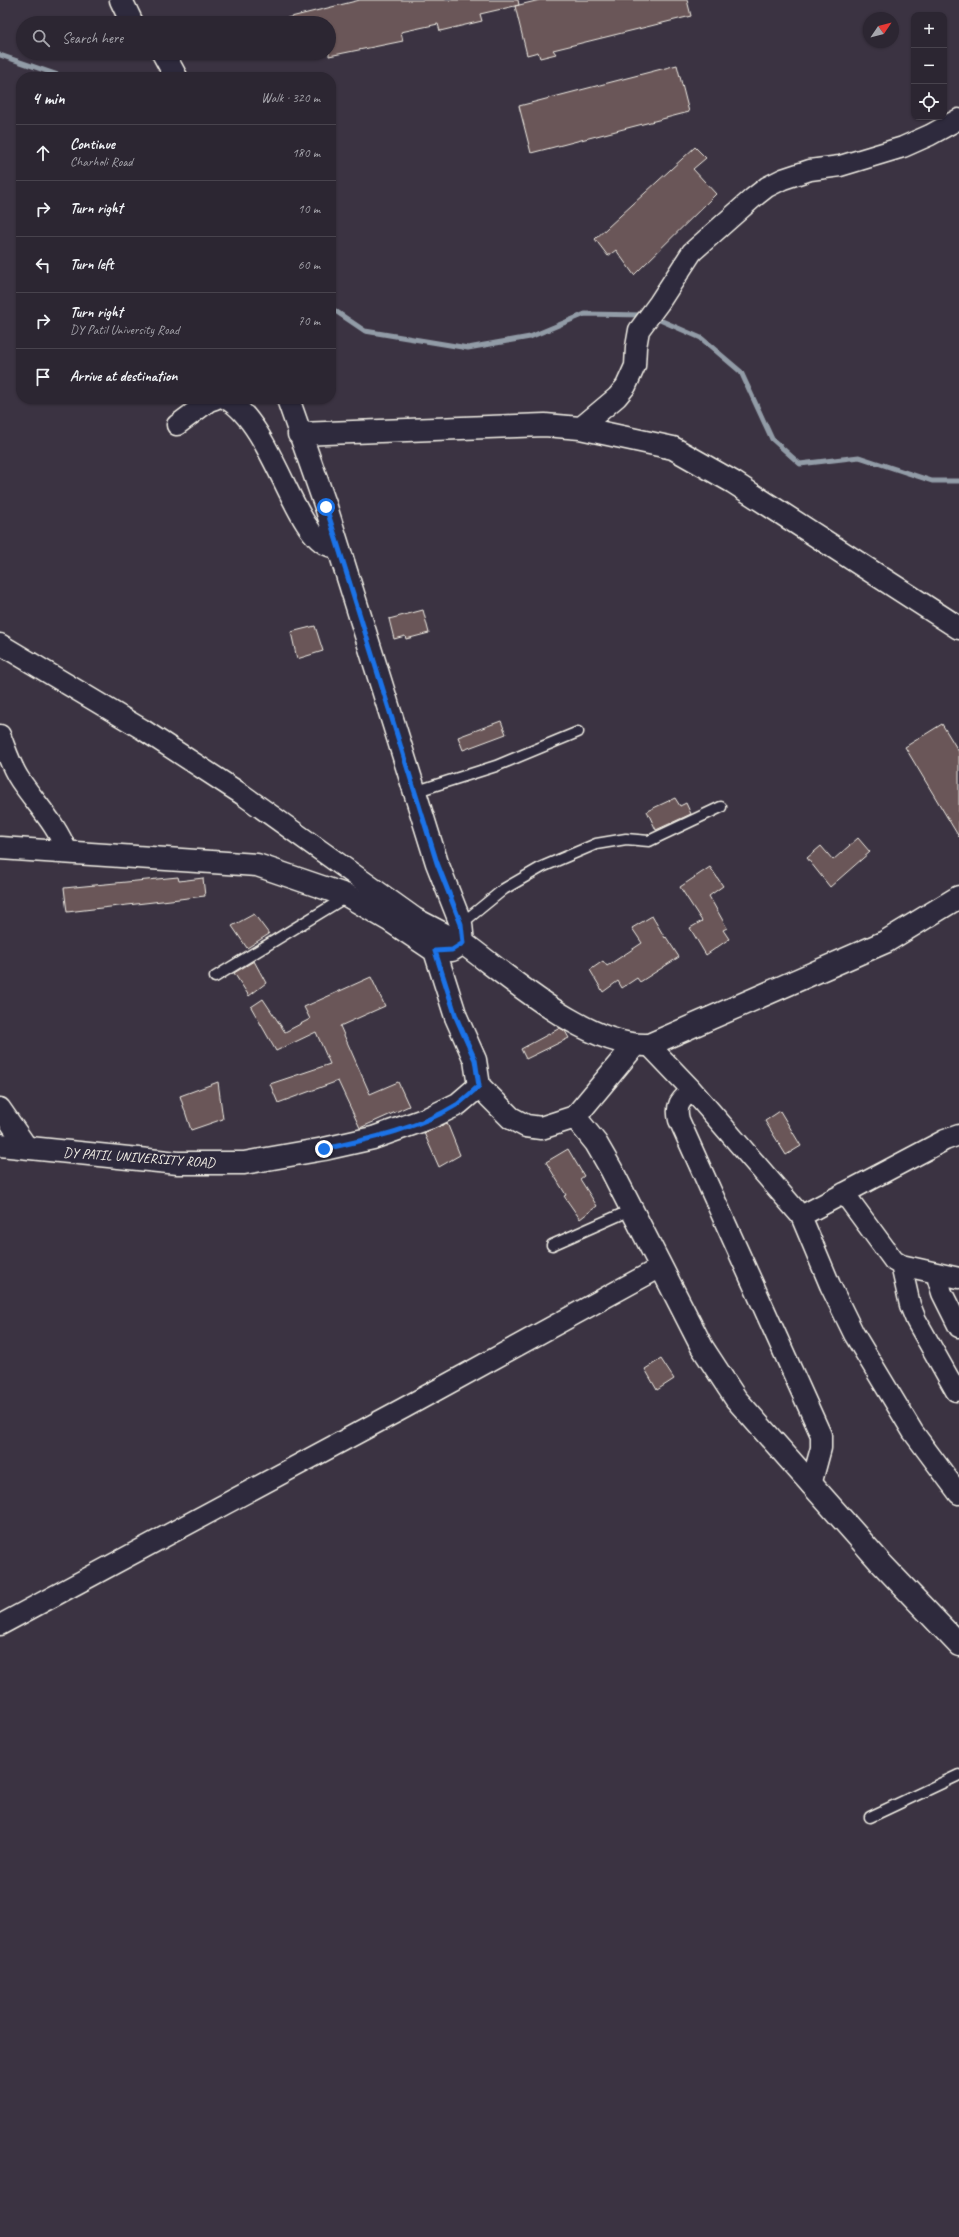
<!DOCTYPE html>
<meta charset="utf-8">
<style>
:root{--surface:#2c2632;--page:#38323e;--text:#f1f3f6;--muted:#a6a5ac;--line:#48434d}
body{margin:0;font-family:Caveat,sans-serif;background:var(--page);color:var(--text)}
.controls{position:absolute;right:12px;top:12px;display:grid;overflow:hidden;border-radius:8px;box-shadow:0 1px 3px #0004}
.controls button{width:36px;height:36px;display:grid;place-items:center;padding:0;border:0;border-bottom:1px solid var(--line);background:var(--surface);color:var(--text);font:20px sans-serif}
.compass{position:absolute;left:863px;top:12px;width:36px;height:36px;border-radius:50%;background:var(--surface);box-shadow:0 1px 3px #0004;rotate:55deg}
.stop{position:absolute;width:12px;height:12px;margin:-9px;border:3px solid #1a73e8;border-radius:50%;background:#fff}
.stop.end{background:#1a73e8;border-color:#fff;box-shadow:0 1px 4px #0008}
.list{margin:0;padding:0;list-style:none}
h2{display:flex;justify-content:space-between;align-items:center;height:52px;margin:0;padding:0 16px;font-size:17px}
h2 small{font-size:13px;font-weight:400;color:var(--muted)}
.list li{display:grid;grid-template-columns:26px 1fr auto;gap:12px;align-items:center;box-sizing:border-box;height:56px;padding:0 16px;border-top:1px solid var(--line)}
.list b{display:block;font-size:15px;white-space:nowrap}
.list p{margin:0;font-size:13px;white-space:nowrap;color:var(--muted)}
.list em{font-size:13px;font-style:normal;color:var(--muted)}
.icon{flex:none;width:22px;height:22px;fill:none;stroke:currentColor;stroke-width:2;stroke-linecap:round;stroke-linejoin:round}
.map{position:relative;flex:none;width:959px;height:2237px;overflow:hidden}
.search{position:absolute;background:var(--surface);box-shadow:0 1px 3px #0004;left:16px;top:16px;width:320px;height:44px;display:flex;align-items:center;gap:10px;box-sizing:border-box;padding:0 14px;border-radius:22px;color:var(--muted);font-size:15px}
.panel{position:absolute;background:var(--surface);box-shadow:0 1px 3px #0004;left:16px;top:72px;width:320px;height:332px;border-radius:16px}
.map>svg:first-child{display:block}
</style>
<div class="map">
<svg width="959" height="2237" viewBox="0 0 959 2237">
<rect width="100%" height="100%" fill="#3b3342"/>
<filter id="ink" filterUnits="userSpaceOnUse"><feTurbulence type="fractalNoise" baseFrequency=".025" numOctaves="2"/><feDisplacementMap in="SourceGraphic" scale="8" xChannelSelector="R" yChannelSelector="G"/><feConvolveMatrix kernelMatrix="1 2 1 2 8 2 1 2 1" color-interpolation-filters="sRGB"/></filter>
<g filter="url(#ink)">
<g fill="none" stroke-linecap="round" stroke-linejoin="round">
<path stroke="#929ca7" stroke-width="5" d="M0,55l64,22
M331,308l34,23 103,17 62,-11 55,-23 59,1
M653,317l48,21 40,34 31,67 28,25 59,-7 73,24h27"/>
</g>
<path fill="#6a5658" stroke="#f4f1e8" d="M360,0h158l1,5 -39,9 2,7 -42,10 -2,-7 -37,8 2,9 -74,15v-33h-41l-1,-5z
M540,0h147l4,16 -138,34 3,4 -16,4 -2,-6 -11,3 -12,-49z
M677,65l12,47 -158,41 -12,-47z
M695,147l11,11 -13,11 23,25 -82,81 -18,-25 -8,6 -13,-17z
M423,610l6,23 -23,6 -1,-3 -11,3 -5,-20z
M315,626l8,25 -26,8 -6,-27z
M501,721l5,13 -43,16 -5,-13z
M942,724l17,28v85l-54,-90z
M675,798l5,8 6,-3 5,11 -35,16 -9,-19z
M858,838l12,14 -40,35 -23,-29 14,-12 12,14z
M710,867l13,19 -14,10 18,32 -4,2 6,9 -23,16 -16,-27 12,-7 -22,-34z
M178,877l1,4 24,-3 2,18 -138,16 -3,-24z
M254,914l15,20 -22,14 -15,-22z
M652,916l13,22 1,-1 13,20 -39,25 -3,-4 -15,10 -4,-7 -15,11 -13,-22 13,-9 4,5 35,-23 -10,-15z
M254,961l12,22 -17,13 -15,-23z
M371,977l14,29 -45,20 30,68 28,-12 11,24 -49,22 -22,-47 -60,22 -8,-19 60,-20 -14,-32 -40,19 -25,-44 12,-8 22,33 25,-13 -6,-12z
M560,1028l5,3 4,7 -43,21 -5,-10z
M218,1082l5,37 -32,11 -11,-34z
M780,1111l21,35 -15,9 -21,-34z
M447,1123l13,32 -21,12 -15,-34z
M568,1149l16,27 -4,3 17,27 -17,13 -16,-23 2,-1 -20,-33z
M661,1359l13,20 -17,11 -12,-21z"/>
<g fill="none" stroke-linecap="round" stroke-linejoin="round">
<g stroke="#f4f1e8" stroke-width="13">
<path id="lane" d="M414,792l82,-26 82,-34
M461,924l43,-35 38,-22 54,-23 30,-5 23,2 72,-34
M215,977l131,-80
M552,1245l79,-35
M870,1817l89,-42"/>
</g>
<g stroke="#f4f1e8" stroke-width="23">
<path id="street" d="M226,399c46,25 69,137 103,147 3,1 7,1 9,1
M177,425l32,-24 6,-2
M580,428l37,-31 9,-11 9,-20 1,-19 3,-17 20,-27 33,-51 61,-54 14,-11 16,-8 27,-9 30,-4 63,-19 27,-12 29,-16
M0,644l142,85 101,66 172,123 48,25
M0,735c6,15 11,32 20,45 17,25 37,45 47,72
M649,1045l43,45 109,126 29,69 24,49 59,98 46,62
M692,1090c-11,10 -17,14 -13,30l142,315v13l-10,37
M0,1108l27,39
M844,1193l50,68 7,4 58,13
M801,1216l144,-76 14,-5
M901,1265l9,40 6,15 40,71
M936,1273l6,20 17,34
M0,1625l404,-217 257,-141"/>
</g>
<g stroke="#f4f1e8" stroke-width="25">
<path id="secondary" d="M121,0l11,23
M163,53l13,24
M288,399l38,108 111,356 24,61 2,19
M299,434l246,-9 35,3 93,20 60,34 226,146
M0,848l257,17 91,31 41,24 46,31 17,-1 11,-7
M463,943c48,35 125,105 186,102l236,-103 74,-45
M435,951l21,66 19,43 4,26 32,32 15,8 15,2 34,-11
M634,1046l-59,71 21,26 15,26 91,178 34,52 145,164 78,82
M0,1145l178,18h66l80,-14 49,-11 56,-20 29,-14 21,-18"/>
</g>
<use href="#lane" stroke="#2f2a3d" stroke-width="10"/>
<use href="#street" stroke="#2f2a3d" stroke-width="20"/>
<use href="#secondary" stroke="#2f2a3d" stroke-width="22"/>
</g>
</g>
<g fill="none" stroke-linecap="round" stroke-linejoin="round" filter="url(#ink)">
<path stroke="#1a73e8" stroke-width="5" d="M324,1149c45,-10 94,-20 134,-45 7,-5 14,-12 21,-18l-4,-26 -19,-43 -21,-66 17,-1 11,-7 -2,-19 -24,-61 -111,-356"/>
</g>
<g text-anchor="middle" stroke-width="3" stroke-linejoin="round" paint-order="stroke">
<g font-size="14" fill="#f4f1e8" stroke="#2f2a3d">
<text transform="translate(139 1157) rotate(4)" y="5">DY PATIL UNIVERSITY ROAD</text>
</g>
</g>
</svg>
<div class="controls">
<button>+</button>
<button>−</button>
<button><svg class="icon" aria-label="locate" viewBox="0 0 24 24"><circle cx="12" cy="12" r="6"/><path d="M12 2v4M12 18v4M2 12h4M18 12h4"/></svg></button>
</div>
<svg class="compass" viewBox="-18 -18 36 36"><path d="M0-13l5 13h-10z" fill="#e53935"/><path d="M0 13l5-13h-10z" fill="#a6a5ac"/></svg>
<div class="stop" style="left:326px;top:507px"></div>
<div class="stop end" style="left:324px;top:1149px"></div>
<div class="search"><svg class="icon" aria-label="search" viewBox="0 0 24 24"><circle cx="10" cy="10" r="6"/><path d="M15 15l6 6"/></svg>Search here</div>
<section class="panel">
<h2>4 min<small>Walk · 320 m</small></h2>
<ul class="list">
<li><svg class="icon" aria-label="ahead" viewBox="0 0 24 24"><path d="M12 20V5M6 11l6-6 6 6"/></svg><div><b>Continue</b><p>Charholi Road</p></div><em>180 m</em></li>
<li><svg class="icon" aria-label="right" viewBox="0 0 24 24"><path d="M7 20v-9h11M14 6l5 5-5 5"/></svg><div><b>Turn right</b></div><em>10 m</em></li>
<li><svg class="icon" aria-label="left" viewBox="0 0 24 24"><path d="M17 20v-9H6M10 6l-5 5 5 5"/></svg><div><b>Turn left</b></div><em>60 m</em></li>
<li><svg class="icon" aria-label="right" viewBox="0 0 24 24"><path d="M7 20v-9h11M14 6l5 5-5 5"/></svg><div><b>Turn right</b><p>DY Patil University Road</p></div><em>70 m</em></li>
<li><svg class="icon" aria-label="arrive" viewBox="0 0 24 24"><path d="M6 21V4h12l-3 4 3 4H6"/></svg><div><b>Arrive at destination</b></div></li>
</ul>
</section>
</div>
